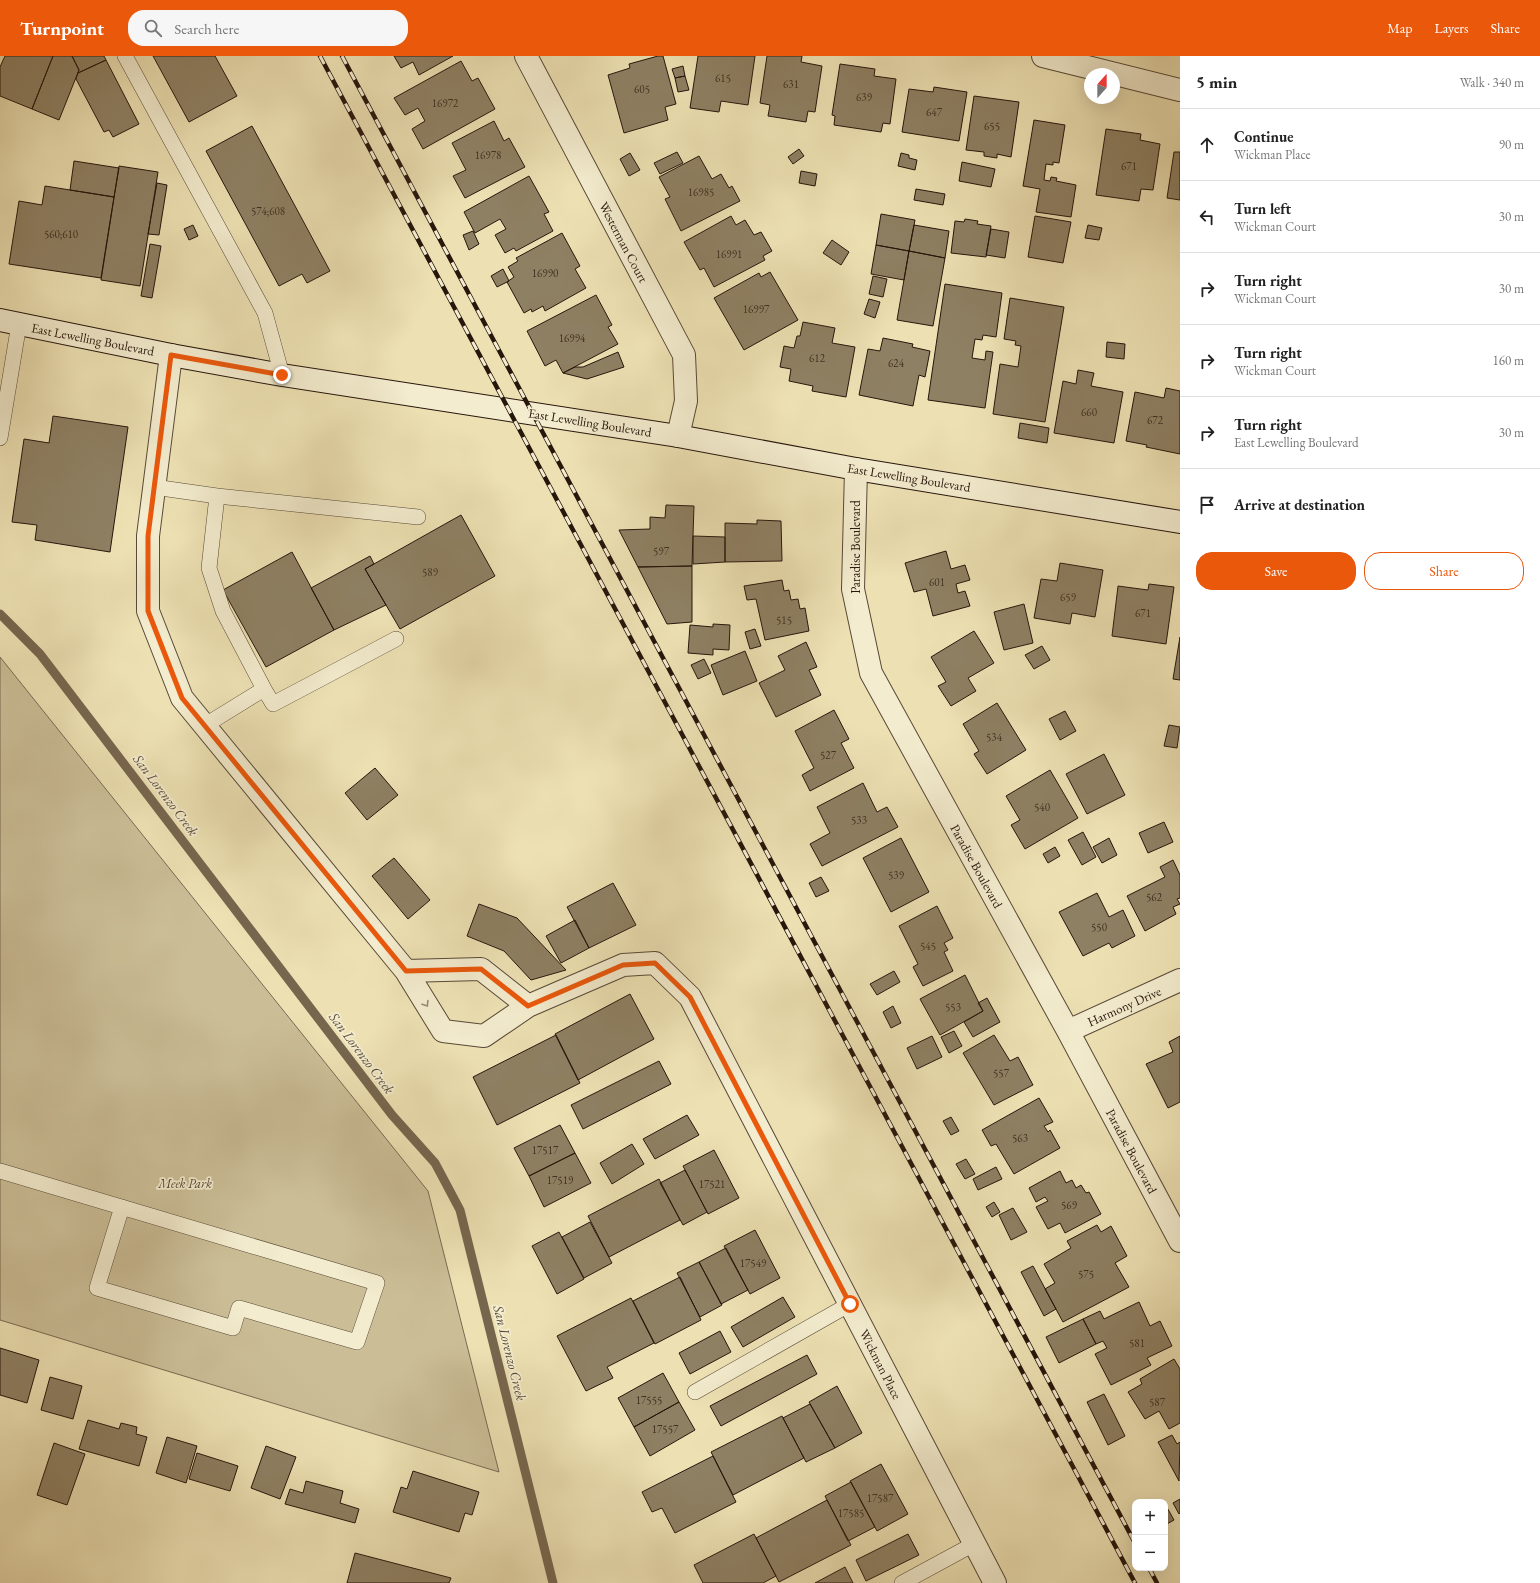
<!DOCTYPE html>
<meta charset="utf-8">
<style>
:root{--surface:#fff;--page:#f6f6f6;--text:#222;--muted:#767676;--line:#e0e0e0;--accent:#ea580c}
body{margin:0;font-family:"EB Garamond",serif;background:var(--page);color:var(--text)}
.controls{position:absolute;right:12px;bottom:12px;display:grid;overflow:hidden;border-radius:8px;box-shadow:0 4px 16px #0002}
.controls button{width:36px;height:36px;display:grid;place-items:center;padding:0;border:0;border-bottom:1px solid var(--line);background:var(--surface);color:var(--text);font:20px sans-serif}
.compass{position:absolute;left:1084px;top:12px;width:36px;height:36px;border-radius:50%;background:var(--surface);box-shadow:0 4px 16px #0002;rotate:21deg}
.stop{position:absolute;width:12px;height:12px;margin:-9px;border:3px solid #ea580c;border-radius:50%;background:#fff}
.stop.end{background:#ea580c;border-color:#fff;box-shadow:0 1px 4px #0008}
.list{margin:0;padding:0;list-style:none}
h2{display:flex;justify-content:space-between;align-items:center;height:52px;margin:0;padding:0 16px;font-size:17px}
h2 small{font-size:13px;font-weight:400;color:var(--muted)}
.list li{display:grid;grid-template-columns:26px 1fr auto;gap:12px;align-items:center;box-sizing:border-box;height:72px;padding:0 16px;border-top:1px solid var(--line)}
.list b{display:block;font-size:15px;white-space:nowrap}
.list p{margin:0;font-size:13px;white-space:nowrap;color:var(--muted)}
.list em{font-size:13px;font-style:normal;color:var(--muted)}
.actions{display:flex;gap:8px;padding:12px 16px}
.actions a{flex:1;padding:9px 0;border:1px solid var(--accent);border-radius:16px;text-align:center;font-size:14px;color:var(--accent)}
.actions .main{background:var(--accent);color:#fff}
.icon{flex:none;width:22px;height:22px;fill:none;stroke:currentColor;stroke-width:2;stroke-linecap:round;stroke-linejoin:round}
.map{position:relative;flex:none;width:1180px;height:1527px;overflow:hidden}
header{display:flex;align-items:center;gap:24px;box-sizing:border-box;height:56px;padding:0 20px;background:var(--accent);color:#fff}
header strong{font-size:19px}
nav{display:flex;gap:22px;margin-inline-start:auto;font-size:14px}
.search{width:280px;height:36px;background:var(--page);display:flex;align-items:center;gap:10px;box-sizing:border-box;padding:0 14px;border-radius:16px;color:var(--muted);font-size:15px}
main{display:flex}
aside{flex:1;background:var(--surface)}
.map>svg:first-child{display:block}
</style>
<header>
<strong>Turnpoint</strong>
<div class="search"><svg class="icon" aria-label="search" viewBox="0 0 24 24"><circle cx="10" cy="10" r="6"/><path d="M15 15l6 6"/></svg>Search here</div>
<nav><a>Map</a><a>Layers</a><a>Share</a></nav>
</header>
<main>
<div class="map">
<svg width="1180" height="1527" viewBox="0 0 1180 1527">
<rect width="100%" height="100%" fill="#ede1b3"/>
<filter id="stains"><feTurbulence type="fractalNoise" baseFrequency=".005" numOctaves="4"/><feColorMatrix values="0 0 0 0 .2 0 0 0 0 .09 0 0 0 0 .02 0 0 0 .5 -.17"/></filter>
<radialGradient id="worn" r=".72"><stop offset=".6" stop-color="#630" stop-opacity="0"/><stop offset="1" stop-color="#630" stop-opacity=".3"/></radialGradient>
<path fill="#cbbe97" stroke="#796a52" d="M0,601l428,534 71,281 -499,-152z"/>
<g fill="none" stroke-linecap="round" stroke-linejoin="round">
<path stroke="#76664e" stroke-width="9" d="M0,558l40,40 352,461 43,48 25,47 93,373"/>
</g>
<path fill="#8e8063" stroke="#27160c" d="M5,0h48l-21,53 -32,-13v-29z
M53,0h19l7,14 -20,50 -27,-11z
M72,0h32l2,4 -28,13 1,-3z
M153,0h62l22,40 -48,26z
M394,0h59l-34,19 -6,-13 -12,6z
M658,0h5l13,48 -11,3 3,13 -44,13 -16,-58 22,-7 -1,-4z
M698,0h57l-7,49 -27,-4 -2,11 -29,-4z
M767,0h35l-1,6 21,4 -7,46 -7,-1 -2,11 -38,-6 2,-11 -10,-2z
M106,4l33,64 -26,13 -4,-7 -5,2 -28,-53 2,-6z
M461,5l11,20 6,-3 17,31 -72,40 -11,-20 13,-8 -7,-13 -13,7 -11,-17z
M840,8l35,5 -1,7 22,3 -6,45 -7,-1 -2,9 -47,-7 1,-9 -3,-1z
M683,10l2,10 -10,2 -3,-9z
M685,20l4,14 -11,2 -3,-14z
M934,31l33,5 -8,49 -57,-9 7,-43 24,3z
M974,40l45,6 -8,55 -14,-3v4l-13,-2v-4l-18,-2z
M1034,64l31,5 -6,38 -6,-1v3l-7,-1 -2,16 6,1 1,-4 6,1 -1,3 20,4 -5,32 -35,-5 4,-23 -17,-3z
M494,65l10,20 5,-3 16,29 -60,31 -12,-22 13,-6 -14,-27z
M252,70l78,145 -23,12 -5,-9 -23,12 -73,-135z
M1106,73l35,5 -1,6 20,4 -7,46 -12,-1 -2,12 -43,-6z
M799,93l5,7 -11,8 -5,-7z
M677,96l6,11 -23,11 -6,-11z
M1174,96h6v48l-13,-2z
M630,97l10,17 -11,6 -9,-17z
M901,97l8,2v3l8,2 -2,10 -17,-4z
M699,100l13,23 9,-5 8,14 3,-2 8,15 -59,30 -16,-32 5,-2 -11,-20z
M74,105l45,7 -5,29 -44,-7z
M962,106l33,7 -4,18 -32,-6z
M119,110l39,6 -18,114 -39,-6z
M801,115l16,3 -2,12 -16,-3z
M529,120l20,36 -5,2 9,17 -37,20 -2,-3 -9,5 -10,-18 11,-6 -6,-10 -25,14 -11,-21z
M157,127l10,2 -8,50 -11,-1z
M45,130l69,11 -13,81 -92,-14 10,-63 23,4z
M916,133l29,5 -2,11 -29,-5z
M881,158l34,6 -6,31 -33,-6z
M731,160l5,9 9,-5 9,15 7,-3 11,19 -9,5 2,4 -51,27 -10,-19 -4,2 -16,-28z
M1035,160l36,6 -8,41 -35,-6z
M965,163l13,2 -1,3 14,2 -5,31 -35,-4 4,-32 9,1z
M193,169l5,11 -9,4 -5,-11z
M914,169l35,6 -4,27 -36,-7z
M1088,169l14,3 -3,12 -14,-2z
M991,173l18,3 -4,26 -19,-3z
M473,175l6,13 -10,6 -6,-15z
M562,177l18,33 -5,3 11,19 -41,23 -2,-5 -11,6 -1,-3 -7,4 -17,-31 7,-5 -6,-10 10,-6 -2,-3z
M832,184l17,12 -8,13 -18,-12z
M150,188l11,2 -9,52 -11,-2z
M876,189l33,6 -5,29 -33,-6z
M909,195l36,7 -12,68 -36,-6z
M503,213l6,12 -12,6 -6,-11z
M770,216l28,48 -54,30 -30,-52 45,-25 2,4z
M873,220l14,3 -4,18 -14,-3z
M945,228l57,9 -6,44 -13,-2 -1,5 -7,-1 -3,19 13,2 1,-9 7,1 -8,56 -57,-8z
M596,239l16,30 -4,2 10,17 -55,29 -7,-13 -11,6 -18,-35z
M1010,242l54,9 -19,115 -52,-8 7,-50 18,3 3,-21 -6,-1 1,-4 -12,-2z
M869,243l11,3 -5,16 -11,-4z
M803,266l32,6 -3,15 23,4 -9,50 -34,-6 1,-5 -24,-5 2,-12 -11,-2 4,-21 10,2 3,-12h3z
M883,282l30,6 -1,3 18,4 -5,26 -6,-2 -6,31 -54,-11 9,-46 12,2z
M1107,286l18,2 -1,15 -18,-2z
M618,296l6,15 -37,12 -24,-6 12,-6h8z
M1078,314l16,3 -3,13 32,6 -9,51 -60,-10 9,-52 13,3z
M1166,332l14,3v63l-34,-7 1,-2 -21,-4 9,-49 29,6z
M53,360l75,11 -18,125 -75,-12 2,-15 -25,-3 12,-83 25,4z
M1020,367l29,5 -2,15 -29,-5z
M666,449l28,1 -2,60 -54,1 -19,-37 31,-1v-12l15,1z
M461,459l34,61 -95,53 -35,-60z
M757,464l24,1 1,40 -57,1v-39l32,1z
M693,480l32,1v25l-32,2z
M946,495l5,18 14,-4 5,15 -14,4 2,9 7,-2 5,15 -37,10 -7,-27 -12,3 -9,-29z
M292,496l42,78 -68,37 -43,-77z
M370,500l4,8 -9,5 21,36 -52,25 -23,-42z
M1060,507l43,7 -8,47 -23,-4 -2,11 -36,-6 7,-39 16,2z
M692,510v56l-25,2 -29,-57z
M782,524l2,11 5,-1 2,10 7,-1 2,10 5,-1 4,23 -44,9 -9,-41 -9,1 -3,-14z
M1149,528l25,3 -8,57 -54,-8 6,-50 30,4z
M1024,548l9,39 -29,7 -10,-38z
M713,568l17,1 -1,25 -16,-1v6l-25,-2 2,-28 23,2z
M755,573l6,17 -11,3 -5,-17z
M974,575l20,32 -26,15 8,13 -25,15 -13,-20 8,-4 -15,-25z
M1180,581v43l-7,-1z
M806,586l11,25 -8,3 12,25 -45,22 -17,-34 26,-13 -7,-14z
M1042,590l8,14 -16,9 -9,-14z
M745,595l12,30 -34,14 -12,-30z
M704,603l7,14 -13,6 -7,-14z
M997,647l29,47 -39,24 -13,-20 5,-3 -16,-27z
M834,654l15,29 -8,4 13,25 -44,23 -8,-16 12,-7 -19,-37z
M1065,655l11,20 -16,9 -11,-21z
M1169,669l11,2 -3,21 -13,-2z
M1104,698l21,41 -38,19 -21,-40z
M375,712l23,27 -31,25 -22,-27z
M1050,714l28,48 -53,31 -14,-24 9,-5 -14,-24z
M863,727l14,29 10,-5 11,20 -76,39 -12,-22 20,-11 -13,-26z
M1164,766l9,20 -25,11 -9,-20z
M1083,776l13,25 -14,8 -14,-25z
M901,782l28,54 -38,20 -28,-54z
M1109,782l8,17 -15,8 -9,-16z
M1055,791l5,9 -12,7 -5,-9z
M394,802l36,42 -22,19 -36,-43z
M1173,804l7,15v23l-3,1 3,5 -7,3 3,7 -31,17 -18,-35 38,-19 -5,-10z
M821,821l8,14 -13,6 -7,-14z
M613,827l23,42 -47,23 -22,-41z
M1097,837l12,24 14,-7 12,26 -23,12 -3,-5 -26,13 -24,-44z
M479,848l38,14 49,52 -35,10 -27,-29 -37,-15z
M937,850l16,32 -9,5 4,7 -4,2 9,19 -30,15 -10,-19 5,-3 -19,-38z
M575,864l14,28 -28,15 -15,-27z
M894,915l6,11 -23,13 -7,-11z
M965,919l18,36 -43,24 -20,-36z
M630,938l24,45 -76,41 -23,-46z
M987,942l13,24 -27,15 -9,-15 19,-11 -5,-8z
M893,950l8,17 -10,5 -8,-16z
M954,975l8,15 -13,7 -8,-16z
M556,979l24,48 -83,42 -24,-48z
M994,979l16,26 8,-4 15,28 -39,20 -31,-52z
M932,980l10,21 -25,12 -10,-21z
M1180,980v66l-12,6 -22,-44 27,-12 -4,-10z
M659,1005l12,23 -88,45 -12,-24z
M1039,1042l14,24 -9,4 4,6 2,-2 10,18 -46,26 -18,-30 -5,2 -9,-16z
M687,1059l12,20 -44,24 -12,-20z
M951,1061l8,14 -8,4 -8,-14z
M560,1069l15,28 -46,23 -15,-28z
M632,1088l12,20 -32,20 -12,-21z
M714,1094l25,48 -31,16 -25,-48z
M575,1097l16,30 -47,24 -15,-31z
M966,1103l9,15 -10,5 -9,-15z
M996,1111l6,12 -24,11 -5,-11z
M685,1114l22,42 -24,13 -23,-42z
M1060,1115l6,12 6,-3 4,8 5,-3 5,8 3,-1 12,22 -36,19 -5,-10 -12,6 -12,-22 12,-6 -3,-4 -9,5 -7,-14z
M659,1123l21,41 -71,37 -21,-41z
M994,1146l6,10 -8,5 -6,-10z
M1013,1152l14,24 -16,8 -12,-25z
M590,1166l22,41 -28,15 -22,-41z
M1097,1169l4,7 10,-6 16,30 -12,7 14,24 -66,35 -18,-33 10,-6 -11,-19 27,-16 -4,-7z
M755,1174l25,48 -30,16 -26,-48z
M559,1176l25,47 -27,15 -25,-48z
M726,1192l22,42 -27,14 -22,-42z
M699,1206l23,43 -22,12 -23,-44z
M1033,1210l23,43 -12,7 -23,-44z
M680,1221l21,43 -46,24 -22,-43z
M783,1241l12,20 -52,30 -12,-20z
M631,1242l23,45 -47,24 6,11 -27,13 -29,-55z
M1139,1246l11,24 10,-5 12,25 -25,12 4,7 -40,20 -16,-31 12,-6 -4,-7 -7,3 -13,-25 17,-8 4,8z
M1083,1263l13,25 -37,19 -13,-26z
M720,1275l11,21 -41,22 -11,-21z
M0,1292l39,12 -12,43 -27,-8z
M807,1299l10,19 -96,52 -11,-20z
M1174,1303l6,10v54l-11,6 -10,-18 -14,8 -17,-27 14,-8 -2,-5z
M663,1317l16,29 -45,25 -16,-29z
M50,1321l32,9 -9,33 -32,-9z
M837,1330l25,47 -27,15 -26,-46z
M1104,1338l21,42 -17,9 -21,-43z
M679,1346l16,28 -45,26 -16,-29z
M810,1348l25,44 -29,14 -23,-44z
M782,1360l22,42 -71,37 -22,-43z
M88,1364l31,9 2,-6 16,4 -1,7 11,3 -8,29 -60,-17z
M1172,1379l5,9 3,-2 -1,39 -21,-39z
M167,1381l30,9 -11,37 -30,-10z
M54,1387l31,11 -18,51 -30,-10z
M266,1390l30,11 -16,42 -29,-11z
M197,1397l41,13 -8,25 -41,-12z
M713,1400l23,46 -61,31 -13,-25 -10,4 -10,-20z
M881,1408l27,50 -31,17 -27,-50z
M413,1415l66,21 -7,23 -7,-2 -6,19 -66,-20 8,-25 6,2z
M306,1425l37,10 -3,12 19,6 -4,14 -70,-19 5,-15 13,4z
M851,1426l24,45 -27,14 -23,-45z
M1180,1443v14l-1,1 -6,-11z
M827,1444l24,45 -72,37 -23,-44z
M1165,1448l9,16 -9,5z
M754,1478l22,42 -13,7h-60l-9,-18z
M908,1478l11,21 -53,26 -10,-21z
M355,1497l96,25 -2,5h-102z
M845,1511l8,16h-38z"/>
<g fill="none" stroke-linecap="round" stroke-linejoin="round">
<g stroke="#584936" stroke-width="16">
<path id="service" d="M125,0l140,257 17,62
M0,382l19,-114
M154,431l63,9
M264,633l9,15 123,-65
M204,670l60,-37 -41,-78 -14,-43 8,-72 201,21
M0,1115l377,112 -20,59 -118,-34 -6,20 -136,-40 25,-81
M695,1336l155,-88
M902,1527l72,-39"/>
</g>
<g stroke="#584936" stroke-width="24">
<path id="minor" d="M526,0l158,299 2,46 -8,35
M1043,0l137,34
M171,299l-23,181v75l34,87 224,273 37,60 41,5 44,-30 95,-41 32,-2 35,34 305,586
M856,413l-3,120 18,84 197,358 112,210
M406,915l75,-2 47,37
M1068,975l112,-51"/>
</g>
<g stroke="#27160c" stroke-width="24">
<path id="secondary" d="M0,264l171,35 111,20 396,61 178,33 324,53"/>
</g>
<use href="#service" stroke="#f3ecce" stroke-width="15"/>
<use href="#minor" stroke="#f3ecce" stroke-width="22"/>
<use href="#secondary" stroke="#f3ecce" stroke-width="22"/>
<g stroke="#27160c" stroke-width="4.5">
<path id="rail" d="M320,0l815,1527
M342,0l793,1487
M1149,1512l8,15"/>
</g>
<use href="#rail" stroke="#f3ecce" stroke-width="3" stroke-dasharray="9" stroke-linecap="butt"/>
</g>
<defs><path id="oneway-chevron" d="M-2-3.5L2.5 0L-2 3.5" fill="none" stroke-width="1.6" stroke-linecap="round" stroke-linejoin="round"/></defs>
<use stroke="#978c77" href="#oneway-chevron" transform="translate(426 948) rotate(58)"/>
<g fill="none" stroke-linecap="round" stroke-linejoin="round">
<path stroke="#ea580c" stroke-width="5" d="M282,319l-111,-20 -23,181v75l34,87 224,273 75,-2 47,37 95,-41 32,-2 35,34 160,307"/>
</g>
<g text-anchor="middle" stroke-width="3.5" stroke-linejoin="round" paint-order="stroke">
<g font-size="11" fill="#413022">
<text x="723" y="26">615</text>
<text x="791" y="32">631</text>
<text x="642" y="37">605</text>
<text x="864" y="45">639</text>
<text x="445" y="51">16972</text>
<text x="934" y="60">647</text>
<text x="992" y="74">655</text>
<text x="488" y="103">16978</text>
<text x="1129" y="114">671</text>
<text x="701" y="140">16985</text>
<text x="268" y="159">574;608</text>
<text x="61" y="182">560;610</text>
<text x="729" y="202">16991</text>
<text x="545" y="221">16990</text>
<text x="756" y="257">16997</text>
<text x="572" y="286">16994</text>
<text x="817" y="306">612</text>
<text x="896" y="311">624</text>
<text x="1089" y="360">660</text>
<text x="1155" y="368">672</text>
<text x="661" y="499">597</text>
<text x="430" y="520">589</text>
<text x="937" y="530">601</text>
<text x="1068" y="545">659</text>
<text x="1143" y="561">671</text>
<text x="784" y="568">515</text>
<text x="994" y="685">534</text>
<text x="828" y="703">527</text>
<text x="1042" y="755">540</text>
<text x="859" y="768">533</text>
<text x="896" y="823">539</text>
<text x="1154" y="845">562</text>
<text x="1099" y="875">550</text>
<text x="928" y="894">545</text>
<text x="953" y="955">553</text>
<text x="1001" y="1021">557</text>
<text x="1020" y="1086">563</text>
<text x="545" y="1098">17517</text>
<text x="560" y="1128">17519</text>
<text x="712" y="1132">17521</text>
<text x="1069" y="1153">569</text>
<text x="753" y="1211">17549</text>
<text x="1086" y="1222">575</text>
<text x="1137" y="1291">581</text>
<text x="649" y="1348">17555</text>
<text x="1157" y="1350">587</text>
<text x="665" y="1377">17557</text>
<text x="880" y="1446">17587</text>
<text x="851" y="1461">17585</text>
</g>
<g font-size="13" fill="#27160c" stroke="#f3ecce">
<text transform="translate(624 186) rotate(62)" y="5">Westerman Court</text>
<text transform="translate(93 283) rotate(11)" y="5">East Lewelling Boulevard</text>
<text transform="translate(590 366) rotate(9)" y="5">East Lewelling Boulevard</text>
<text transform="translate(909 421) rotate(9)" y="5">East Lewelling Boulevard</text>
<text transform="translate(855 491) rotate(-90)" y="5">Paradise Boulevard</text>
<text transform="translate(977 810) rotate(61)" y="5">Paradise Boulevard</text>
<text transform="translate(1124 950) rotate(-24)" y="5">Harmony Drive</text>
<text transform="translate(1132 1095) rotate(62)" y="5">Paradise Boulevard</text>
<text transform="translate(881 1308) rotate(63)" y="5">Wickman Place</text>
</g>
<g font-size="13" font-style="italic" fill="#584836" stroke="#f3ecce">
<text x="185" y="1132">Meek Park</text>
</g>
<g font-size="14" font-style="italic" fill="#5b4c38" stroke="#f3ecce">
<text transform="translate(166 739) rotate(53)" y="5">San Lorenzo Creek</text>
<text transform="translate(362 997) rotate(53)" y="5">San Lorenzo Creek</text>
<text transform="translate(510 1297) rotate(76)" y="5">San Lorenzo Creek</text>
</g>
</g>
<rect width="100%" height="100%" filter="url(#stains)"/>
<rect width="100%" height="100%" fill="url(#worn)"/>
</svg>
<div class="controls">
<button>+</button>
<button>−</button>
</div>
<svg class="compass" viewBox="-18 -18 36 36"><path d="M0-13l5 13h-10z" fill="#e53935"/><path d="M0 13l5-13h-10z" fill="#767676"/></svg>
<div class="stop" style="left:850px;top:1248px"></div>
<div class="stop end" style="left:282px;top:319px"></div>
</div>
<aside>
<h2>5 min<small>Walk · 340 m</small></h2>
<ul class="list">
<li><svg class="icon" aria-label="ahead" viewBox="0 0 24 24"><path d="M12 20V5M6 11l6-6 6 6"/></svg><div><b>Continue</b><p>Wickman Place</p></div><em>90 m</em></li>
<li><svg class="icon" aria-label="left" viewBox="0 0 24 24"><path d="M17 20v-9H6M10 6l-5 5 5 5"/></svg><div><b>Turn left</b><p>Wickman Court</p></div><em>30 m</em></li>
<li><svg class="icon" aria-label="right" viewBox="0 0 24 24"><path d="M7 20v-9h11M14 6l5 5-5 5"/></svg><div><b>Turn right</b><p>Wickman Court</p></div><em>30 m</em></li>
<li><svg class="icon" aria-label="right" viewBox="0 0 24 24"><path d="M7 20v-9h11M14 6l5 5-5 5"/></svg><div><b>Turn right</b><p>Wickman Court</p></div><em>160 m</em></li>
<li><svg class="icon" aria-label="right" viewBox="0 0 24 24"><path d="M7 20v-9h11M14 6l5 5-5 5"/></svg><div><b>Turn right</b><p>East Lewelling Boulevard</p></div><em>30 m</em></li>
<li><svg class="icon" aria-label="arrive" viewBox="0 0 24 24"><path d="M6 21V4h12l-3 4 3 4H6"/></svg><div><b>Arrive at destination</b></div></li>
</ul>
<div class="actions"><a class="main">Save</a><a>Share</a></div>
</aside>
</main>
